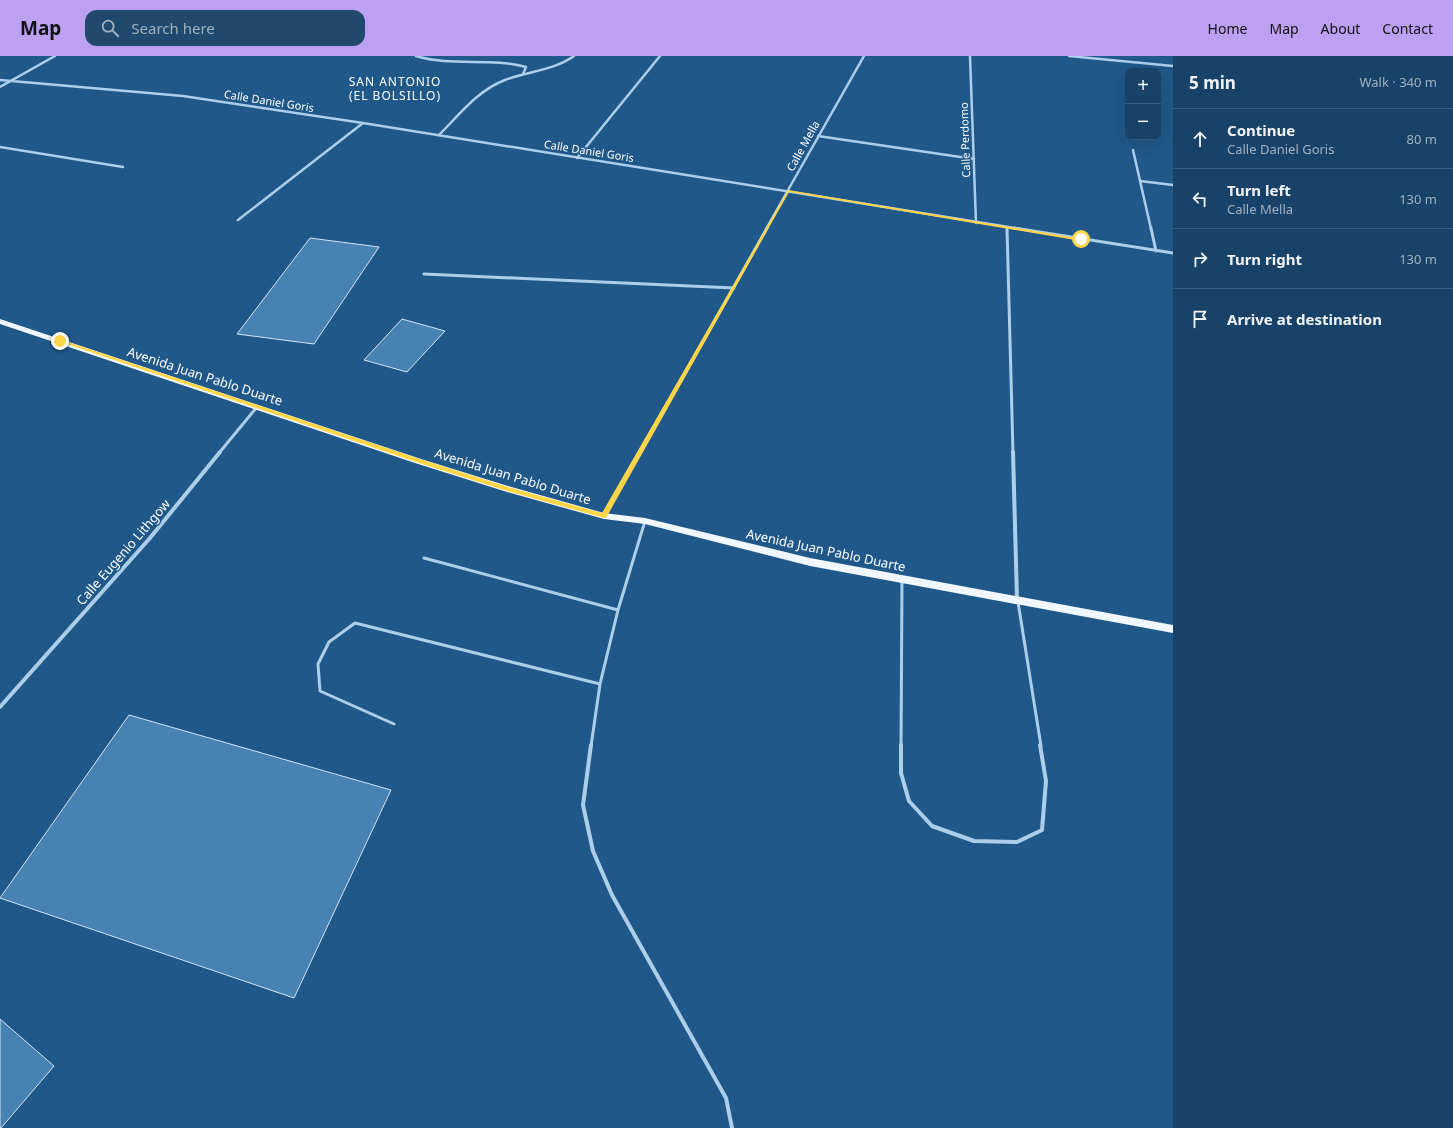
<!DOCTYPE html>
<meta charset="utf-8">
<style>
:root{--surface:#184267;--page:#21496d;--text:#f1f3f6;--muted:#9fb0c0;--line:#365b7b;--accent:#bca0f2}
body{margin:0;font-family:"Noto Sans",sans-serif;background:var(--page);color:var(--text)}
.controls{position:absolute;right:12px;top:12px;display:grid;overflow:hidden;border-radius:8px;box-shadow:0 4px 16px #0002}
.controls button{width:36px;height:36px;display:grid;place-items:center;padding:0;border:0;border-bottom:1px solid var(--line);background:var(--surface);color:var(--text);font:20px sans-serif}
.stop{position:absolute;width:12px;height:12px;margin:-9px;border:3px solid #ffd54a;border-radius:50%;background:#fff}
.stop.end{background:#ffd54a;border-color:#fff;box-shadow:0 1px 4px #0008}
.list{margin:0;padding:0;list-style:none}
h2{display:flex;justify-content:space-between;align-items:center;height:52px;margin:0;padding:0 16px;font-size:17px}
h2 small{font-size:13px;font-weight:400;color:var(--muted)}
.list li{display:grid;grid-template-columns:26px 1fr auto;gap:12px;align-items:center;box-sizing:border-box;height:60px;padding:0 16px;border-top:1px solid var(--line)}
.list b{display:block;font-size:15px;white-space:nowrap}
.list p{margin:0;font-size:13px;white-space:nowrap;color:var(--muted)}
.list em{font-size:13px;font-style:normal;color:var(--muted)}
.icon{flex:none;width:22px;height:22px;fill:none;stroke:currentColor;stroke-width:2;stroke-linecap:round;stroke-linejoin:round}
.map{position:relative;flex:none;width:1173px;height:1072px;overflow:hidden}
header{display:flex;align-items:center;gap:24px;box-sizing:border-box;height:56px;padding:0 20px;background:var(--accent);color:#111}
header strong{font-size:19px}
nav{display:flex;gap:22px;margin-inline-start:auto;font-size:14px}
.search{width:280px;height:36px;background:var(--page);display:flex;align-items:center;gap:10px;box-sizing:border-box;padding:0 14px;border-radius:12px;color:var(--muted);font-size:15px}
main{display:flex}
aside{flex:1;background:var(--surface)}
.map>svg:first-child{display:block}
</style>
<header>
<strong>Map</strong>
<div class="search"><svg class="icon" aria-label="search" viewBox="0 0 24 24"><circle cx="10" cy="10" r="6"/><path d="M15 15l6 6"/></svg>Search here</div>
<nav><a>Home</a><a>Map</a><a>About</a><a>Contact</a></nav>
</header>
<main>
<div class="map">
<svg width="1173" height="1072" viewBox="0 0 1173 1072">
<rect width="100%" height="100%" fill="#205889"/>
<path fill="#4882b2" stroke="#d0e6f8" d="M310,182l69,9 -65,97 -77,-10z
M402,263l43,12 -38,41 -43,-12z
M129,659l262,75 -97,208 -294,-100z
M0,963l54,47 -53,62h-1z"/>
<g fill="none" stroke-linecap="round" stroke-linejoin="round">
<path stroke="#abceeb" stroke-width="3" d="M424,502l194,52
M1018,546l23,144
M394,668l-74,-33 -2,-27 11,-22 26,-19 245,61
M591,690l9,-62 18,-74 27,-89
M901,690l1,-167"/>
<path stroke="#abceeb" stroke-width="4" d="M591,689l-8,60 10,46 19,44 114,203 6,30
M901,689v28l8,28 23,25 42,15 43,1 25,-12 4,-49 -6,-36"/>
<path stroke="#abceeb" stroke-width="2.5" d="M416,0c36,11 74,1 110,11l-3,7
M970,0l6,167
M1069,0l104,10
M0,24l183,16 180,27 658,106
M0,31l55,-31
M439,79c20,-20 39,-45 66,-55 23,-9 48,-9 69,-24
M818,80l156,23
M0,91l123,20
M1133,94l18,79
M577,102l83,-102
M1140,125l33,4
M238,164l125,-97
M766,173l98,-173"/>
<path stroke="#abceeb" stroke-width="3" d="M1007,172l6,225
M1014,172l159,25
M1151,172l5,23
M424,218l310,14
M219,397l38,-46
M640,397l127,-225"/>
<path stroke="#abceeb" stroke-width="4" d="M1013,396l4,148
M604,460l36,-64
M0,651l150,-169 70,-86"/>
<path fill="#f0f7fe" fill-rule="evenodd" d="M0,263l421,140 87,27 96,27 41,5 165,40 363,67v8l-363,-67 -165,-42 -41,-5 -97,-27 -92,-29 -415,-139z"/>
</g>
<path fill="#ffd54a" d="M788,134l295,49 -2,2 -292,-49 -183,326h-2l-97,-27 -91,-29 -358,-121 4,-1 358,119 88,28 94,26z"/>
<g text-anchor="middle" stroke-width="3" stroke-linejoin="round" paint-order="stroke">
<g font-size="11" fill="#fff" stroke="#205889">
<text transform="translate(269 45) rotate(9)" y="4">Calle Daniel Goris</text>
<text transform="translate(965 84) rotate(-92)" y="4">Calle Perdomo</text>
<text transform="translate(803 90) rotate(-61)" y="4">Calle Mella</text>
<text transform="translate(589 95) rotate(9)" y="4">Calle Daniel Goris</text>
</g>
<g font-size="12" letter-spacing="1" fill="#fff" stroke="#205889">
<text x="395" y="30">SAN ANTONIO<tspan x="395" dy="14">(EL BOLSILLO)</tspan></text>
</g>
<g font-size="13" fill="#fff" stroke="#205889">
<text transform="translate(205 320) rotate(18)" y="5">Avenida Juan Pablo Duarte</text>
<text transform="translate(513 420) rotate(17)" y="5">Avenida Juan Pablo Duarte</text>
<text transform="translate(826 494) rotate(12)" y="5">Avenida Juan Pablo Duarte</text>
<text transform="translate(123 496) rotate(-49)" y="5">Calle Eugenio Lithgow</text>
</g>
</g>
</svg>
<div class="controls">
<button>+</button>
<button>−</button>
</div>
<div class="stop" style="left:1081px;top:183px"></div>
<div class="stop end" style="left:60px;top:285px"></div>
</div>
<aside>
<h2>5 min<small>Walk · 340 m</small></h2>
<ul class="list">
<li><svg class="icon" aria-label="ahead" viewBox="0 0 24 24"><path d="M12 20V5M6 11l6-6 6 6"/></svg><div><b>Continue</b><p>Calle Daniel Goris</p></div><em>80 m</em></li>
<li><svg class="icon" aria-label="left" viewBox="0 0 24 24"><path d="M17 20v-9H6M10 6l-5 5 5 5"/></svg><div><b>Turn left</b><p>Calle Mella</p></div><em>130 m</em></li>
<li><svg class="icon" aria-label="right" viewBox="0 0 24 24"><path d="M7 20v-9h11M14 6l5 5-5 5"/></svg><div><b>Turn right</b></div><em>130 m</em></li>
<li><svg class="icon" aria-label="arrive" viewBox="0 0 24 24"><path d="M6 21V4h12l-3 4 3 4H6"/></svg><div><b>Arrive at destination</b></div></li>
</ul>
</aside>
</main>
